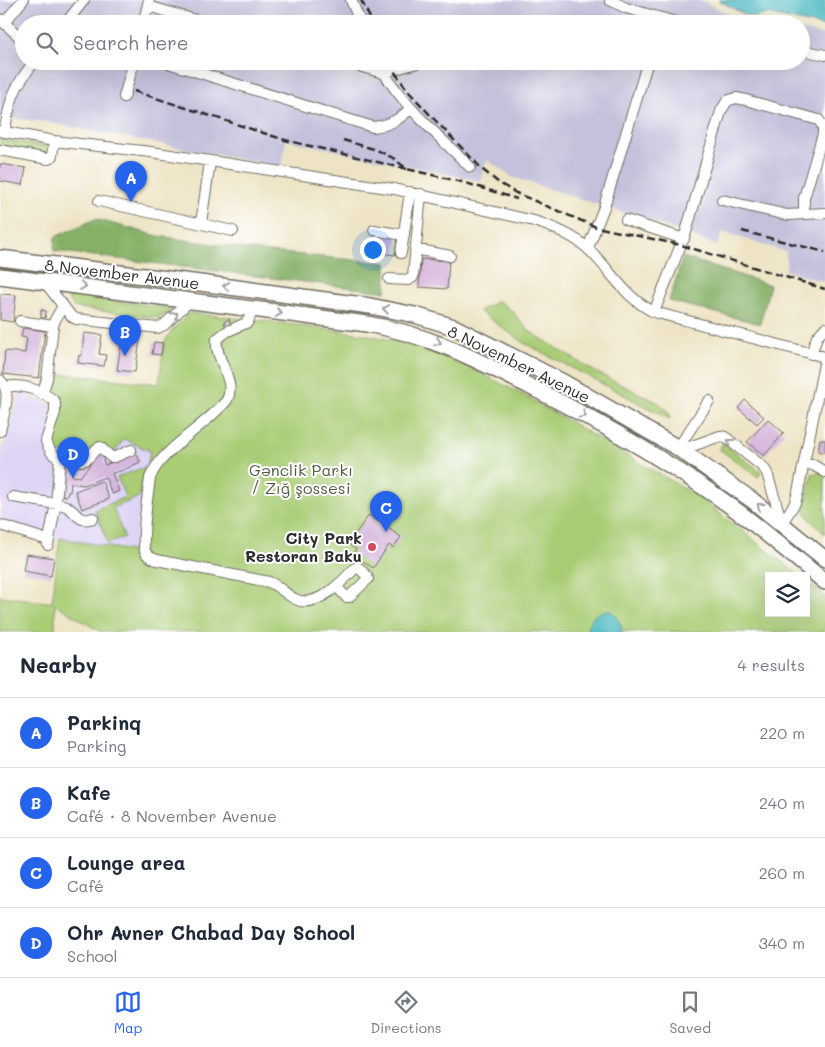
<!DOCTYPE html>
<meta charset="utf-8">
<style>
:root{--surface:#fff;--page:#f2f2f3;--text:#1f2937;--muted:#747a83;--line:#e0e1e3;--accent:#2563eb}
body{margin:0;font-family:Mali,sans-serif;background:var(--page);color:var(--text)}
.controls{position:absolute;right:15px;bottom:15px;display:grid;overflow:hidden;border-radius:0px;box-shadow:0 5px 20px #0002}
.controls button{width:45px;height:45px;display:grid;place-items:center;padding:0;border:0;border-bottom:1px solid var(--line);background:var(--surface);color:var(--text);font:25px sans-serif}
.you{position:absolute;left:372px;top:249px;width:18px;height:18px;margin:-12px;border:4px solid #fff;border-radius:50%;background:#1a73e8;box-shadow:0 0 0 8px #1a73e833}
.badge{display:grid;place-items:center;width:32px;height:32px;border-radius:50%;background:var(--accent);color:#fff;font-size:16px;font-weight:700}
.pin{position:absolute;translate:-50% -41px;filter:drop-shadow(0 1px 2px #0008)}
.pin::after{content:'';position:absolute;top:26px;width:18px;height:15px;background:inherit;clip-path:polygon(0 0,100% 0,50% 100%)}
.list{margin:0;padding:0;list-style:none}
h2{display:flex;justify-content:space-between;align-items:center;height:65px;margin:0;padding:0 20px;font-size:21px}
h2 small{font-size:16px;font-weight:400;color:var(--muted)}
.list li{display:grid;grid-template-columns:32px 1fr auto;gap:15px;align-items:center;box-sizing:border-box;height:70px;padding:0 20px;border-top:1px solid var(--line)}
.list b{display:block;font-size:19px;white-space:nowrap}
.list p{margin:0;font-size:16px;white-space:nowrap;color:var(--muted)}
.list em{font-size:16px;font-style:normal;color:var(--muted)}
.icon{flex:none;width:28px;height:28px;fill:none;stroke:currentColor;stroke-width:2;stroke-linecap:round;stroke-linejoin:round}
.map{position:relative;flex:none;width:825px;height:632px;overflow:hidden}
.search{position:absolute;background:var(--surface);box-shadow:0 5px 20px #0002;left:15px;right:15px;top:15px;height:55px;display:flex;align-items:center;gap:12px;box-sizing:border-box;padding:0 18px;border-radius:28px;color:var(--muted);font-size:19px}
.sheet{height:345px;background:var(--surface)}
nav{display:flex;justify-content:space-around;align-items:center;box-sizing:border-box;height:70px;border-top:1px solid var(--line);background:var(--surface);font-size:14px;color:var(--muted)}
nav a{display:grid;justify-items:center;gap:2px}
nav .on{color:var(--accent)}
.map>svg:first-child{display:block}
</style>
<div class="map">
<svg width="825" height="632" viewBox="0 0 825 632">
<rect width="100%" height="100%" fill="#fff"/>
<filter id="ink" filterUnits="userSpaceOnUse"><feTurbulence type="fractalNoise" baseFrequency=".02" numOctaves="2"/><feDisplacementMap in="SourceGraphic" scale="10" xChannelSelector="R" yChannelSelector="G"/><feConvolveMatrix kernelMatrix="1 2 1 2 8 2 1 2 1" color-interpolation-filters="sRGB"/></filter>
<filter id="wash" filterUnits="userSpaceOnUse"><feTurbulence type="fractalNoise" baseFrequency=".0096" numOctaves="4" result="noise"/><feDisplacementMap in="SourceGraphic" scale="20" xChannelSelector="R" yChannelSelector="G"/><feGaussianBlur stdDeviation="1.12" result="paint"/><feColorMatrix in="noise" values="0 0 0 0 0 0 0 0 0 0 0 0 0 0 0 0 0 1.4 0 .05"/><feComposite in="paint" operator="in"/></filter>
<g filter="url(#wash)">
<rect width="100%" height="100%" fill="#eee4c5"/>
<path fill="#ded5f5" d="M20,391l32,14 -1,5 25,4 74,37 -8,47v55l-82,-15 -60,-16v-64z"/>
<path fill="#c3c1db" d="M0,0h700l42,21 26,1 9,2h-753v37h777v-31l24,5v247l-39,-11v-19l-63,-20 -6,14 -40,-16 -165,-53 -25,-17 -4,10 -2,11 -195,-41 -4,27 -236,-45 -46,-5z"/>
<path fill="#a9cc75" stroke="#6a7c50" d="M0,139l49,8 -1,6 -48,-7z
M66,295l105,13 -1,4 -11,6 -81,-10 -4,-1z
M498,301l14,10 17,20 68,42 60,29 10,8 3,9 -146,-76 -45,-32z
M189,313l68,7 106,14 50,11 50,19 64,33 170,99 103,80h-31v37h37v-32l19,15v36h-724l-46,-28v28h-55v-36l54,7 -2,-1 8,-64 82,15v-55l8,-47 -26,-12 -10,14 -17,-10 -14,14 -18,-2 -7,-3 -5,-5 -3,-8 13,-39 -15,-10 5,-17 106,11 5,-41 9,-14z
M723,443l38,29 -3,5 -39,-28z
M145,467l-6,30 -26,11 11,29 -16,7 -13,-34 30,-13 -8,-20z
M820,472l5,5v57l-14,-13 -7,-11 8,-36z"/>
<path fill="#86b066" stroke="#586e48" d="M95,219l63,17 103,15 125,12v29l-332,-41 1,-14z
M683,257l87,28 -10,39 -91,-23z"/>
<path fill="#49b8c1" stroke="#3a7276" d="M718,0h107v27l-58,-13 -11,3 -11,-2z
M608,610c9,3 12,13 15,22h-37c3,-12 9,-20 22,-22z"/>
<g id="blocks">
<path fill="#d5b6dc" d="M0,164l26,4 -3,17 -23,-4z
M375,234l22,3 -2,18 -23,-3z
M421,259l28,2 -2,28 -28,-2z
M0,294l16,1 -3,27 -13,-2z
M41,310l5,1 -1,7h-4z
M229,319l2,6 -5,2 -2,-5z
M23,328l22,3 -6,47 -36,-4 2,-23 20,2 2,-15 -6,-1z
M84,333l18,2 -3,19 7,1 -2,11 -26,-3 1,-8 3,1z
M122,338l18,2 -5,32 -18,-2z
M154,342l9,1 -2,12 -9,-1z
M745,400l19,17 -7,7 -19,-16z
M768,419l16,14 -20,23 -17,-14z
M820,439l5,1v13l-7,-2z
M99,453l6,4 -2,3 2,5 28,-11h4l3,8 -16,8 -12,3 7,18 -7,3 -7,-17 -21,8 -13,-2 -1,9h-2l-1,4 -8,-1 5,-33 10,2 -2,12 8,1z
M102,481l7,18 -27,10 -7,-18z
M369,515l32,22 -8,11 -4,-3 -16,23 -20,-14 3,-5 -8,-5z
M26,554l28,4 -3,18 -28,-5z"/>
</g>
</g>
<g filter="url(#ink)">
<use href="#blocks" fill-opacity="0" stroke="#6f6c61" stroke-width="1"/>
<g fill="none" stroke-linecap="round" stroke-linejoin="round">
<g stroke="#6f6c61" stroke-width="12">
<path id="minor" d="M351,0l10,24
M610,0l16,8 57,16
M148,6l61,18
M0,19l24,22
M4,23l19,-23
M65,24l19,-24
M143,24l6,-24
M801,50l24,5
M162,61l211,66c17,-2 26,-7 38,-19
M341,61l42,12 40,-12
M378,61c17,38 62,76 92,106
M124,97l10,-36
M0,131l54,10 97,11 243,37 140,32c19,6 37,13 52,26 25,22 36,49 68,65l171,45
M4,132c7,-34 9,-44 31,-71
M0,150l48,9 4,-3 2,-15
M722,200l65,15 38,-2
M99,201l134,30
M626,220l58,19
M201,223l9,-61
M374,230l30,5
M588,248l16,-41 44,-146
M415,249l35,7
M401,253l9,-61
M389,279l20,1 4,-3 8,-83
M44,281l27,35 5,3 82,9 6,-3 27,-25
M252,309l-4,13 -22,10 -9,7c-3,20 20,41 10,61 -20,25 -67,50 -77,78 -2,17 -9,58 -5,73 2,6 7,7 12,9l112,22c10,4 16,12 26,17 21,11 48,-18 60,-31l3,-1 9,9 1,3 -19,18h-3l-9,-10
M654,312l32,-80 35,-121 6,-10 9,-3 10,2 73,20 4,7v7l-19,64v16
M20,321l33,5
M811,354l6,-17 8,-9
M0,380c13,11 3,36 0,51
M6,387c15,-4 38,4 49,15v10l-9,29c2,5 4,11 8,14 4,4 26,8 31,5 6,-3 8,-10 15,-13l11,10h4l16,-7
M42,394l5,-15 6,-53 2,-6 8,-14
M678,448l31,-47
M681,450l39,-14 5,1 38,30 4,6 15,50
M804,463l9,2 12,7
M13,497l50,8c14,4 13,19 30,13
M782,523l13,-20 3,-11 27,-133
M0,525l48,15
M48,545l8,-42 4,-45"/>
</g>
<g stroke="#6f6c61" stroke-width="18">
<path id="highway" d="M0,258l200,25 170,23 45,9 39,12 109,55 115,66 74,52 73,59
M0,276l367,48c63,11 106,34 162,62 73,37 145,78 211,127 29,22 57,46 85,69"/>
</g>
<use href="#minor" stroke="#fff" stroke-width="10"/>
<use href="#highway" stroke="#fff" stroke-width="15"/>
<path stroke="#2b2b2b" stroke-width="2.5" stroke-dasharray="8 4" stroke-linecap="butt" d="M361,0l12,24
M389,61l5,10 15,21 24,26 50,52 16,13 17,10 80,34 85,18 144,44
M134,91l151,49 122,29
M343,140l34,10 16,8 14,11 59,14 51,16
M742,231l83,21"/>
</g>
<defs><path id="oneway-chevron" d="M-2-3.5L2.5 0L-2 3.5" fill="none" stroke-width="1.6" stroke-linecap="round" stroke-linejoin="round" transform="scale(1.25)"/></defs>
<g stroke="#a0a0a0">
<use href="#oneway-chevron" transform="translate(83 286) rotate(7)"/>
<use href="#oneway-chevron" transform="translate(226 286) rotate(-172)"/>
<use href="#oneway-chevron" transform="translate(386 309) rotate(-170)"/>
<use href="#oneway-chevron" transform="translate(279 313) rotate(8)"/>
<use href="#oneway-chevron" transform="translate(175 315) rotate(-43)"/>
<use href="#oneway-chevron" transform="translate(438 342) rotate(20)"/>
<use href="#oneway-chevron" transform="translate(583 415) rotate(29)"/>
<use href="#oneway-chevron" transform="translate(730 442) rotate(-145)"/>
<use href="#oneway-chevron" transform="translate(760 506) rotate(-142)"/>
</g>
</g>
<circle fill="#d1495b" stroke="#fff" stroke-width="2" cx="372" cy="547" r="5"/>
<g text-anchor="middle" stroke-width="4" stroke-linejoin="round" paint-order="stroke">
<g font-size="16" fill="#2b2b2b" stroke="#fff">
<text transform="translate(122 274) rotate(7)" y="6">8 November Avenue</text>
<text transform="translate(519 364) rotate(26)" y="6">8 November Avenue</text>
</g>
<g font-size="16" fill="#515b41" stroke="#fff">
<text x="301" y="476">Gənclik Parkı<tspan x="301" dy="18">/ Zığ şossesi</tspan></text>
</g>
<g font-size="16" font-weight="bold" fill="#2b2b2b" stroke="#fff" text-anchor="end">
<text x="362" y="544">City Park<tspan x="362" dy="18">Restoran Baku</tspan></text>
</g>
</g>
</svg>
<div class="controls">
<button><svg class="icon" aria-label="layers" viewBox="0 0 24 24"><path d="M12 4l9 5-9 5-9-5zM3 14l9 5 9-5"/></svg></button>
</div>
<div class="you"></div>
<div class="pin badge" style="left:131px;top:202px">A</div>
<div class="pin badge" style="left:125px;top:356px">B</div>
<div class="pin badge" style="left:386px;top:532px">C</div>
<div class="pin badge" style="left:73px;top:478px">D</div>
<div class="search"><svg class="icon" aria-label="search" viewBox="0 0 24 24"><circle cx="10" cy="10" r="6"/><path d="M15 15l6 6"/></svg>Search here</div>
</div>
<section class="sheet">
<h2>Nearby<small>4 results</small></h2>
<ul class="list">
<li><span class="badge">A</span><div><b>Parkinq</b><p>Parking</p></div><em>220 m</em></li>
<li><span class="badge">B</span><div><b>Kafe</b><p>Café · 8 November Avenue</p></div><em>240 m</em></li>
<li><span class="badge">C</span><div><b>Lounge area</b><p>Café</p></div><em>260 m</em></li>
<li><span class="badge">D</span><div><b>Ohr Avner Chabad Day School</b><p>School</p></div><em>340 m</em></li>
</ul>
</section>
<nav>
<a class="on"><svg class="icon" aria-label="map" viewBox="0 0 24 24"><path d="M3 6l6-2 6 2 6-2v14l-6 2-6-2-6 2zM9 4v14M15 6v14"/></svg>Map</a>
<a><svg class="icon" aria-label="directions" viewBox="0 0 24 24"><path d="M12 3l9 9-9 9-9-9zM9 14v-3h6M13 9l2 2-2 2"/></svg>Directions</a>
<a><svg class="icon" aria-label="saved" viewBox="0 0 24 24"><path d="M7 4h10v16l-5-4-5 4z"/></svg>Saved</a>
</nav>
